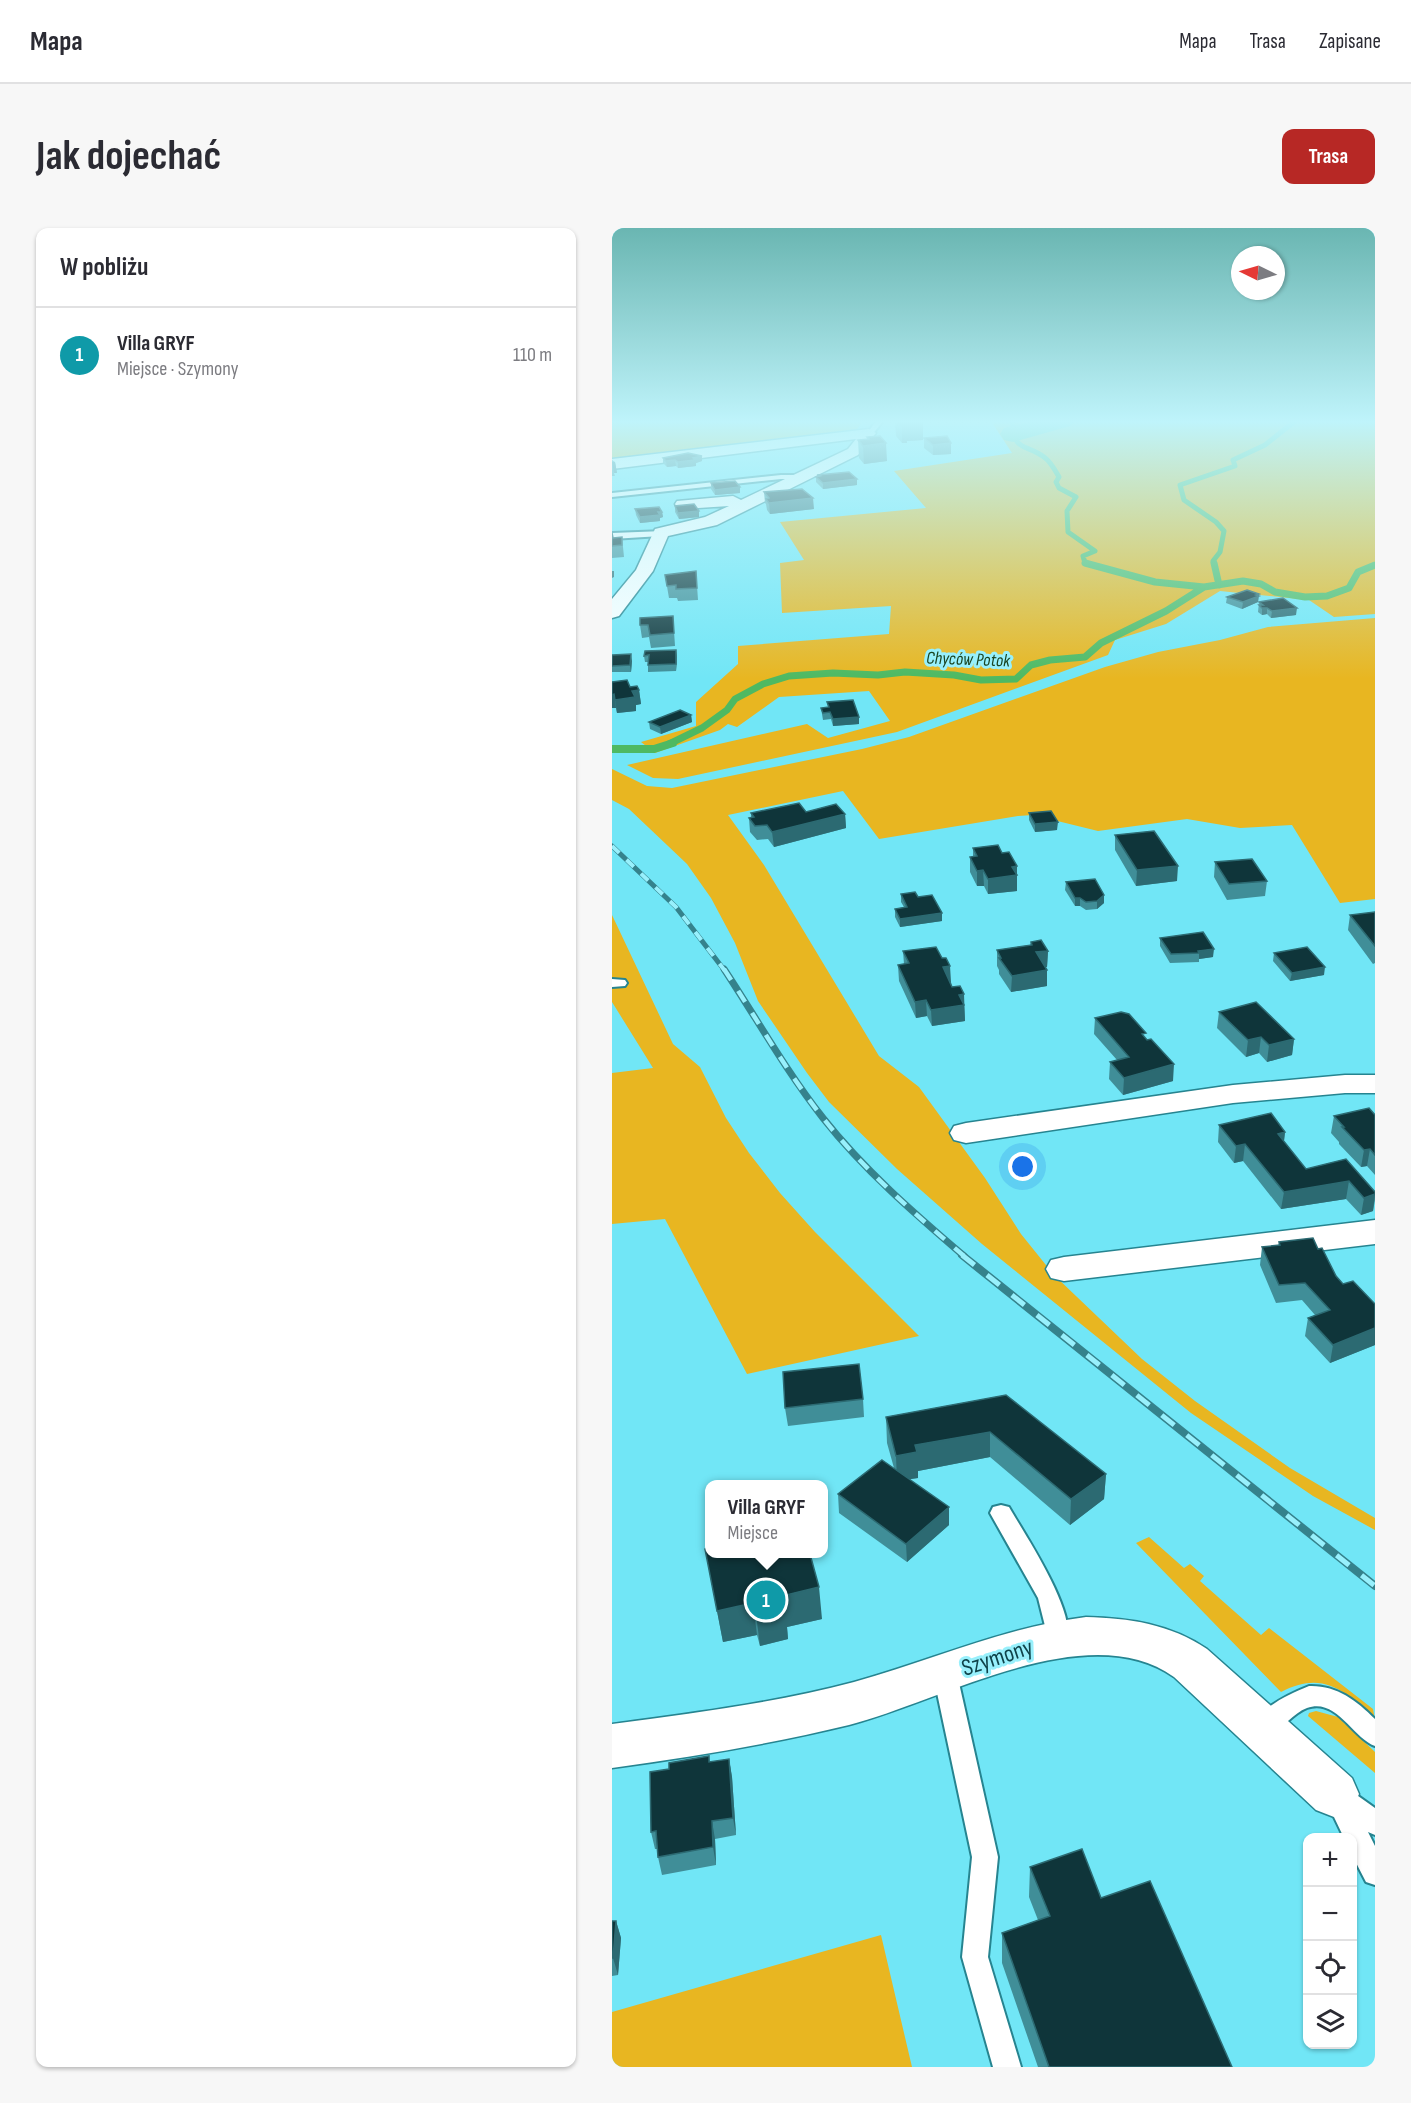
<!DOCTYPE html>
<html lang="pl">
<meta charset="utf-8">
<style>
:root{--surface:#fff;--page:#f7f7f7;--text:#2b2b33;--muted:#7c7c81;--line:#e1e1e2;--accent:#b72825}
body{margin:0;font-family:"Sofia Sans Condensed",sans-serif;background:var(--page);color:var(--text)}
.controls{position:absolute;right:18px;bottom:18px;display:grid;overflow:hidden;border-radius:12px;box-shadow:0 2px 4px #0004}
.controls button{width:54px;height:54px;display:grid;place-items:center;padding:0;border:0;border-bottom:2px solid var(--line);background:var(--surface);color:var(--text);font:30px sans-serif}
.compass{position:absolute;left:619px;top:18px;width:54px;height:54px;border-radius:50%;background:var(--surface);box-shadow:0 2px 4px #0004;rotate:275deg}
.you{position:absolute;left:411px;top:939px;width:21px;height:21px;margin:-15px;border:4px solid #fff;border-radius:50%;background:#1a73e8;box-shadow:0 0 0 9px #1a73e833}
.badge{display:grid;place-items:center;width:39px;height:39px;border-radius:50%;background:var(--accent);color:#fff;font-size:20px;font-weight:700}
.pin{position:absolute;translate:-50% -50%;border:3px solid #fff;box-shadow:0 2px 6px #0006}
.popup{position:absolute;left:93px;top:1252px;width:123px;height:78px;box-sizing:border-box;display:grid;place-content:center;border-radius:12px;background:var(--surface);filter:drop-shadow(0 2px 4px #0005);font-size:20px;white-space:nowrap;color:var(--muted)}
.popup b{font-size:22px;color:var(--text)}
.popup::after{content:'';position:absolute;left:50%;top:100%;margin-left:-12px;border:12px solid transparent;border-top-color:var(--surface)}
.list{margin:0;padding:0;list-style:none}
h2{display:flex;justify-content:space-between;align-items:center;height:78px;margin:0;padding:0 24px;font-size:26px}
h2 small{font-size:20px;font-weight:400;color:var(--muted)}
.list li{display:grid;grid-template-columns:39px 1fr auto;gap:18px;align-items:center;box-sizing:border-box;height:96px;padding:0 24px;border-top:2px solid var(--line)}
.list b{display:block;font-size:22px;white-space:nowrap}
.list p{margin:0;font-size:20px;white-space:nowrap;color:var(--muted)}
.list em{font-size:20px;font-style:normal;color:var(--muted)}
.icon{flex:none;width:33px;height:33px;fill:none;stroke:currentColor;stroke-width:2;stroke-linecap:round;stroke-linejoin:round}
.map{position:relative;flex:none;width:763px;height:1839px;overflow:hidden;border-radius:12px}
header{display:flex;align-items:center;gap:36px;box-sizing:border-box;height:84px;padding:0 30px;background:var(--surface);border-bottom:2px solid var(--line)}
header strong{font-size:28px}
nav{display:flex;gap:33px;margin-inline-start:auto;font-size:21px}
.intro{display:flex;align-items:center;justify-content:space-between;box-sizing:border-box;height:144px;padding:0 36px}
h1{margin:0;font-size:42px}
.button{padding:15px 27px;border-radius:12px;background:var(--accent);color:#fff;font-size:21px;font-weight:700}
main{display:flex;gap:36px;padding:0 36px}
aside{flex:1;background:var(--surface);border-radius:12px;box-shadow:0 2px 4px #0004}
.map>svg:first-child{display:block}
</style>
<header>
<strong>Mapa</strong>
<nav><a>Mapa</a><a>Trasa</a><a>Zapisane</a></nav>
</header>
<div class="intro"><h1>Jak dojechać</h1><a class="button">Trasa</a></div>
<main>
<aside>
<h2>W pobliżu<small></small></h2>
<ul class="list">
<li><span class="badge" style="background:#0f9aa8">1</span><div><b>Villa GRYF</b><p>Miejsce · Szymony</p></div><em>110 m</em></li>
</ul>
</aside>
<div class="map">
<svg width="763" height="1839" viewBox="0 0 763 1839">
<rect width="100%" height="100%" fill="#71e6f6"/>
<path fill="#e8b621" d="M0,193h251l-8,11 -243,29z
M379,193h384v193l-41,3 -25,-17 -89,-9 -54,33 -51,16 -7,15 -211,77 -219,47 -25,-1 -26,-13 180,-41 21,14 62,-17 -21,-30 -90,6 -42,30 -9,-3 -8,6 -65,23 -14,-11 55,-16v-24l42,-38v-18l151,-12 2,-28 -109,7 -2,-50 24,-3 -24,-38 146,-14 -32,-37 118,-18z
M763,390v281l-35,4 -48,-78 -52,3 -53,-9 -89,12 -65,-16 -15,1 -139,23 -36,-48 -115,24 36,50 115,191 40,31 66,91 36,56 33,41 88,84 53,42 95,67 85,50v12l-62,-34 -122,-83 -209,-169 -85,-75 -68,-67 -22,-29 -49,-72 -23,-58 -24,-45 -24,-34 -58,-55 -17,-9v-31l35,17 25,2 190,-39 47,-12 196,-70 53,-15 62,-12 48,-13z
M0,687l61,129 27,23 26,51 23,35 31,40 35,39 104,104 -172,38 -82,-155 -53,5v-151l41,-5 -41,-66z
M537,1309l35,31 6,-4 14,12 -4,5 61,54 8,-7 104,81 2,11c-30,-29 -51,-50 -94,-28l-145,-149z
M704,1483l22,6 37,35v21l-67,-57 1,-3z
M269,1707l31,132h-300v-55z"/>
<g fill="none" stroke-linecap="round" stroke-linejoin="round">
<path stroke="#4eb962" stroke-width="5" d="M400,193c2,32 13,22 32,36 7,5 11,13 15,20l-3,5 3,6 17,9 -9,14 1,21 27,19 -12,5 2,7 6,2
M602,337l-1,-4 7,-9 4,-21 -8,-9 -32,-22 -4,-15 55,-19 -2,-6 32,-15 30,-24"/>
<path stroke="#4eb962" stroke-width="7" d="M473,335l70,19 49,5
M602,335l5,22
M57,516l33,-16 25,-18 8,-11 28,-15 26,-8 44,-3 45,2 27,-3 49,3 27,5 35,-1 15,-14 19,-5 35,-3 16,-14 65,-32 38,-24 39,-6 18,3 14,8 30,5 22,-1 22,-8 9,-16 17,-7"/>
<path stroke="#4eb962" stroke-width="8" d="M0,521h42l19,-6"/>
<path fill="#4eb962" fill-rule="evenodd" d="M419,193h43l-4,5 -57,16 -9,-2 -4,-6 4,-6z"/>
<g stroke="#268490" stroke-width="4">
<path id="lane" d="M264,193h7l-11,14h-6z
M169,247h20l4,2 -4,2h-20l-169,18v-4z
M52,303l1,2 -4,3 -49,3v-6z
M0,751l13,1 2,3 -2,3 -13,1z
M389,1277l8,2c16,28 71,109 57,139l-8,3 -8,-3 -12,-48 -48,-85 3,-6z
M333,1436l8,3 4,7 41,183 -10,100 33,110h-28l-31,-110 10,-100 -39,-183 4,-7z
M697,1458c27,-1 47,14 66,33v27c-22,-8 -39,-49 -68,-38 -16,6 -26,24 -43,30l-8,-3 -4,-8c9,-20 37,-33 57,-41z
M723,1554l9,4 31,22v27l-7,-3 7,14v39l-9,-3 -14,-27v-17h-8l-21,-44 3,-8z"/>
</g>
<g stroke="#268490" stroke-width="3">
<path id="street" d="M257,201l7,4 -18,22 -141,70 -49,11 -15,35 -34,45 -7,2v-19l24,-29 19,-41 50,-12 24,-11 -46,3 -6,-2 -2,-3 2,-3 56,-5 8,4 107,-51 8,-10 -244,30v-10z
M733,847h30v18h-30l-112,10 -267,40 -12,-3 -4,-7 4,-7 12,-3 267,-38z
M763,992v24l-311,37 -13,-3 -5,-9 5,-9 13,-3z
M474,1389c43,1 84,7 121,32l145,129 7,16 -7,16 -18,7 -18,-7 -142,-133c-87,-62 -234,25 -325,48 -78,19 -157,32 -237,43v-44c81,-11 163,-21 242,-42 80,-22 147,-54 232,-65z"/>
</g>
<use href="#lane" fill="#fff" fill-rule="evenodd"/>
<use href="#street" fill="#fff" fill-rule="evenodd"/>
<g stroke="#35828c" stroke-width="5">
<path id="rail-far2" d="M0,618l64,61 49,64"/>
</g>
<g stroke="#35828c" stroke-width="7">
<path id="rail-far1" d="M112,741c33,50 62,102 99,149 41,52 92,96 141,138"/>
</g>
<g stroke="#35828c" stroke-width="8">
<path id="rail" d="M350,1027l413,331"/>
</g>
<use href="#rail-far2" stroke="#98f0fc" stroke-width="4" stroke-dasharray="10" stroke-linecap="butt"/>
<use href="#rail-far1" stroke="#98f0fc" stroke-width="4.5" stroke-dasharray="13" stroke-linecap="butt"/>
<use href="#rail" stroke="#98f0fc" stroke-width="5" stroke-dasharray="16" stroke-linecap="butt"/>
</g>
<path fill="#408e98" d="M283,193h27l1,1v18l-16,1v2h-5l-6,-7z
M255,209l20,24 -23,3 -5,-6 -1,-18h10z
M312,210l27,16 -18,1 -9,-7z
M51,230l39,3 -6,2v3l-18,2 -2,-2 -9,1 -4,-4z
M0,232l3,2 2,11h-3l1,3h-3z
M205,247l40,10 -34,4 -7,-7v-5h1z
M99,255l29,10 -25,2 -4,-6z
M152,264l50,17 -44,5 -3,-4 -1,-6 -1,-1z
M63,278l24,5v6l-20,2 -4,-7z
M23,281l27,3 1,5 -3,1v3l-20,2 -4,-8z
M0,305l1,5 9,-1 2,20 -12,1z
M84,343l2,29 -20,1 -1,-3h-8l-4,-23z
M647,366l-1,8 -16,7 -16,-6 1,-6z
M647,374l37,13 -25,3 -4,-4 -5,1 -4,-3z
M61,388l2,30 -24,2 -2,-11 -7,1 -2,-13z
M64,422l1,7 -1,14 -28,1v-10h-3l-1,-6z
M0,427l20,6 -1,11h-19z
M0,454l27,8 2,14 -5,1v6l-19,2 -1,-5h-4z
M215,474l32,22 -26,2 -2,-7 -8,1 -2,-12 7,-1z
M79,487l1,7 -31,12 -11,-5 -1,-7z
M194,584l39,2 1,14 -72,19 -6,-8 -11,1 -7,-8 -1,-14 2,-1v-4z
M417,585l28,17 -22,2 -6,-12z
M503,607l62,46 -41,5 -21,-36z
M361,620l29,5 15,13v25l-29,3 -4,-8h-7l-7,-14v-15h3z
M603,634l52,19 -2,15 -38,4 -13,-23z
M454,654l38,13v8l-7,6 -11,1 -6,-4h-5l-10,-16z
M289,666l17,3 24,24 -42,6 -5,-10v-8l9,-2 -3,-5z
M763,684v51l-2,1 -25,-34 2,-15z
M548,710l53,19 -14,2v3l-29,1 -10,-17z
M419,714l17,9 -1,16h-2l2,19 -36,6 -12,-18v-4l-2,-4v-16l33,-5z
M291,723l48,31 1,5 12,18 1,16 -33,5 -5,-10 -11,2 -17,-37 -1,-16 6,-1z
M662,725l50,22 -34,6 -17,-20z
M607,784l75,27 -2,16 -25,7 -8,-9 -13,4 -29,-29z
M483,790l51,20 27,43 -50,14 -14,-16 1,-17 7,-2 -23,-26z
M763,887v60l-8,-9 -6,1 -22,-23v-2l-8,-9 3,-17z
M607,897l66,7 -1,9 22,28 40,-10 29,33v8l-2,11 -12,4 -15,-16 -65,10 -38,-48 -9,2 -16,-21z
M667,1014l39,7 18,27 7,8 32,20v41l-45,18 -25,-27 3,-18 7,-3 -13,-15 -26,3 -16,-38 2,-18 16,-1z
M394,1167l100,79 -2,25 -34,26 -80,-68 -72,14v7l-9,1 40,46 -42,37 -68,-49 -1,-19 56,-26 -7,-25 -1,-26z
M251,1171l1,18 -76,9 -3,-18z
M93,1321l117,70 -35,8 1,12 -28,7 -3,-11 -34,7z
M97,1528l1,6 19,-3 3,18 4,58 -21,4 1,26 -54,10 -4,-18 -1,-8h-2l-4,-17 18,-63z
M418,1639l71,31 131,169h-194l-36,-104v-30l36,-13 -9,-23z
M0,1693h4l5,17 -3,37 -6,1z"/>
<path fill="#2c6a72" d="M311,194v18l-16,1v2h-5v-17l2,-2z
M274,215l1,18 -23,3 -1,-18z
M339,215v11l-18,1v-10z
M90,228v5l-6,2v3l-18,2v-6z
M63,232l1,6 -9,1 -1,-6z
M0,234h3l2,11h-3z
M245,251v6l-34,4v-6z
M128,259v6l-25,2v-5z
M201,270l1,11 -44,5 -1,-11z
M87,283v6l-20,2 -1,-6z
M46,284h4l1,5 -3,1v3l-20,2v-6z
M0,343h2v6l-2,1z
M647,366l-1,8 -16,7 1,-7z
M650,380h5v6l-5,1z
M685,380l-1,7 -25,3 1,-7z
M64,422l1,7 -1,14z
M19,426l1,7 -1,11 -1,-7z
M27,462l2,14 -5,1v6l-19,2 -2,-13 17,-9z
M2,466l2,14h-4v-13z
M79,487l1,7 -31,12 -1,-7z
M247,489v7l-26,2v-7z
M233,586l1,14 -72,19 -2,-15z
M446,594l-1,8 -22,2v-8z
M405,638v25l-29,3v-15l24,-12z
M566,638l-1,15 -41,5 1,-16z
M371,642l1,16h-7v-15z
M492,667v8l-7,6v-8z
M463,670h5v8h-5z
M330,685v8l-42,6v-8z
M602,721l-1,8 -14,2v-6l-1,-2z
M436,723l-1,16 -11,1v-16z
M338,738l1,16 -8,2v-17z
M713,739l-1,8 -34,6 2,-8z
M435,742v16l-36,6 1,-16z
M352,766l1,27 -33,5 -1,-16 28,-15z
M314,772l1,16 -11,2 -1,-16z
M649,809l-2,16 -13,4 2,-17z
M682,811l-2,16 -25,7 2,-17z
M562,836l-1,17 -50,14 1,-17z
M673,904l-2,17 -5,-15z
M633,916l-2,17 -9,2 2,-17z
M758,921l-3,17 -6,1 3,-17z
M737,953l-3,18 -65,10 3,-17z
M763,966l-2,17 -12,4 3,-17z
M763,1100v17l-45,18 3,-18z
M378,1204v25l-72,14v7l-21,3 -1,-25 19,-11z
M494,1246l-2,25 -34,26 1,-26z
M337,1279v18l-42,37 -1,-18z
M207,1359l3,32 -35,8 1,12 -28,7 -4,-32 26,-18z
M141,1375l4,32 -34,7 -6,-31z
M117,1531l3,18 4,58 -3,-17z
M100,1593l3,18 1,26 -3,-18z
M4,1693l5,17 -3,37 -5,-17z"/>
<path fill="#0f353a" stroke="#2c6a72" stroke-width="1.5" d="M285,193h25l1,1 -19,2 2,1 -4,1z
M268,208l6,7 -23,3 -5,-6 11,-1 -2,-2z
M335,208l4,7 -18,2 -9,-7z
M76,225l14,3 -9,2 2,2 -17,2 -3,-2 -9,1 -3,-3z
M237,244l8,7 -34,4 -7,-6 4,-1 -3,-1z
M123,253l5,6 -25,3 -4,-7z
M190,261l11,9 -44,5 -3,-4 3,-1 -5,-6z
M82,276l5,7 -21,2 -3,-7z
M47,279l3,5h-4l2,3 -20,2 -5,-8z
M0,305l1,5 9,-1v8l-10,1z
M84,343l1,17 -21,1v-4l-9,1 -2,-11z
M635,362l12,4 -3,1 3,1 -16,6 -16,-5z
M671,370l14,10 -25,3 -5,-3h-5l-3,-3h4l-4,-3z
M61,388l1,17 -24,2 -2,-10h-8v-7z
M64,422v14l-28,1 1,-10 -5,1 1,-5z
M19,426l-1,11 -18,1v-11z
M15,452l3,7 7,-1 2,4 -7,1 3,6 -20,3 -1,-6 -2,1v-13z
M241,472l6,17 -26,2 -3,-7 -7,1 -2,-5 8,-1 -2,-5z
M68,482l11,5 -31,12 -11,-5z
M187,575l7,9 30,-8 9,10 -73,18 -5,-7 -12,1 -6,-8 5,-1 -3,-4z
M439,583l7,11 -23,2 -6,-11z
M542,603l24,35 -41,4 -22,-35z
M386,617l4,8 7,-1 8,14 -5,1 5,8 -29,4 -5,-9 -6,1 -7,-14 7,-1 -4,-8z
M640,631l15,22 -38,3 -14,-22z
M483,651l9,16 -7,6 -11,1 -6,-4h-5l-9,-16z
M303,664l3,5 14,-2 10,18 -42,6 -5,-10 12,-2 -6,-13z
M763,684v34l-25,-31z
M591,704l11,17 -16,2 1,2 -28,1 -11,-16z
M429,712l7,11 -12,1 11,18 -35,6 -13,-18h2l-4,-8 35,-5 -1,-3z
M324,719l6,11h4l4,8 -7,1 9,20 8,-1 4,8 -5,1 5,10 -33,5 -5,-10 -11,2 -17,-37 11,-2 -6,-12z
M695,719l18,20 -33,6 -18,-20z
M644,774l38,37 -25,6 -8,-8 -13,3 -29,-28z
M509,784l8,2 17,19 -4,1 5,6 4,-1 23,25 -50,14 -14,-16 19,-5 -34,-39z
M757,880l6,7v40l-5,-6 -6,1 -22,-23h2l-10,-11z
M659,885l14,19 -7,2 28,35 40,-10 29,33v2l-11,4 -15,-17 -65,11 -39,-48 -9,2 -17,-21z
M701,1010l5,11 4,-1 14,28 7,8 10,-3 22,23v24l-42,17 -25,-27 22,-8 -25,-27 -26,2 -17,-38 18,-2 -1,-3z
M247,1136l4,35 -78,9 -2,-36z
M394,1167l100,79 -35,25 -81,-67 -75,13 2,7 -21,4 -10,-39z
M270,1232l67,47 -43,37 -68,-50z
M97,1320v6h101l9,33 -37,9 2,12 -28,6 -3,-11 -36,8 -12,-62z
M97,1528v6l20,-3 4,59 -21,3 1,26 -55,10 -2,-26 -5,1 -1,-60 19,-3v-6z
M470,1621l19,49 49,-17 82,186h-183l-47,-134 48,-17 -20,-49z
M0,1693h4l-3,37h-1z"/>
<linearGradient id="sky" x2="0" y2="1"><stop stop-color="#6ab6b2"/><stop offset="0.43" stop-color="#bff4fb"/><stop offset="1" stop-color="#bff4fb" stop-opacity="0"/></linearGradient>
<rect width="763" height="451" fill="url(#sky)"/>
<g text-anchor="middle" stroke-width="6" stroke-linejoin="round" paint-order="stroke">
<g font-size="18" font-style="italic" fill="#194421" stroke="#98f0fc">
<text transform="translate(356 431) rotate(2)" y="6">Chyców Potok</text>
</g>
<g font-size="24" fill="#0f434a" stroke="#98f0fc">
<text transform="translate(385 1429) rotate(-18)" y="8">Szymony</text>
</g>
</g>
</svg>
<div class="controls">
<button>+</button>
<button>−</button>
<button><svg class="icon" aria-label="locate" viewBox="0 0 24 24"><circle cx="12" cy="12" r="6"/><path d="M12 2v4M12 18v4M2 12h4M18 12h4"/></svg></button>
<button><svg class="icon" aria-label="layers" viewBox="0 0 24 24"><path d="M12 4l9 5-9 5-9-5zM3 14l9 5 9-5"/></svg></button>
</div>
<svg class="compass" viewBox="-18 -18 36 36"><path d="M0-13l5 13h-10z" fill="#e53935"/><path d="M0 13l5-13h-10z" fill="#7c7c81"/></svg>
<div class="you"></div>
<div class="pin badge" style="left:154px;top:1372px;background:#0f9aa8">1</div>
<div class="popup"><b>Villa GRYF</b>Miejsce</div>
</div>
</main>
